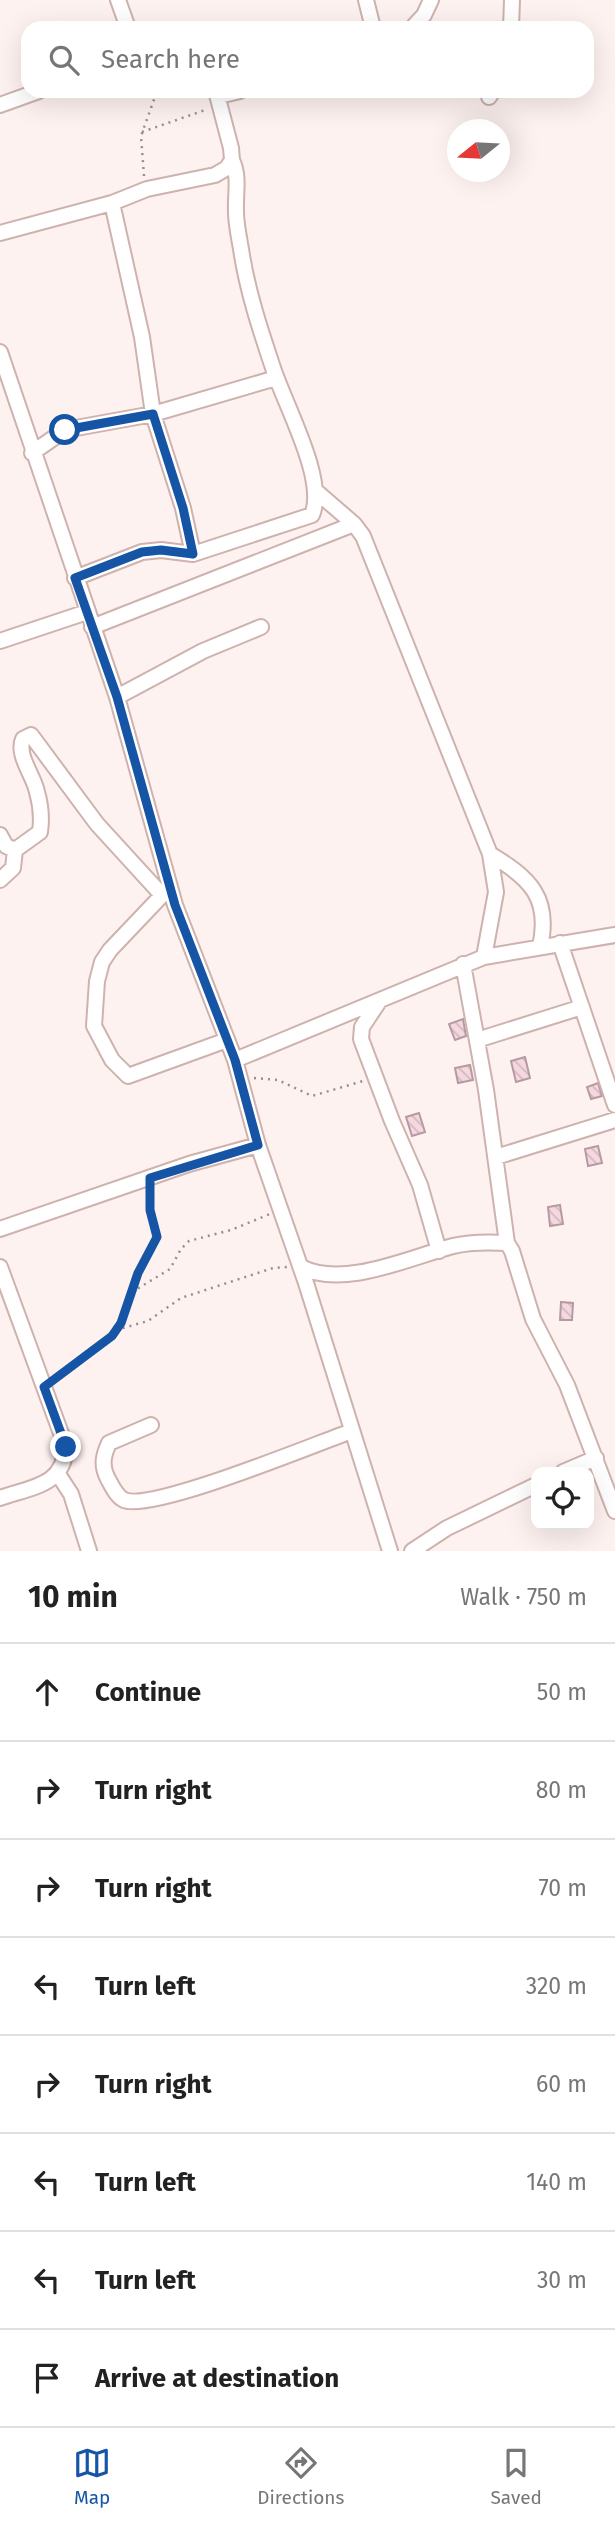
<!DOCTYPE html>
<meta charset="utf-8">
<style>
:root{--surface:#fff;--page:#f2f2f2;--text:#222;--muted:#767676;--line:#e0e0e0;--accent:#1655a6}
body{margin:0;font-family:"Fira Sans",sans-serif;background:var(--page);color:var(--text)}
.controls{position:absolute;right:21px;bottom:21px;display:grid;overflow:hidden;border-radius:14px;box-shadow:0 7px 28px #0002}
.controls button{width:63px;height:63px;display:grid;place-items:center;padding:0;border:0;border-bottom:2px solid var(--line);background:var(--surface);color:var(--text);font:35px sans-serif}
.compass{position:absolute;left:447px;top:119px;width:63px;height:63px;border-radius:50%;background:var(--surface);box-shadow:0 7px 28px #0002;rotate:252deg}
.stop{position:absolute;width:21px;height:21px;margin:-16px;border:5px solid #1655a6;border-radius:50%;background:#fff}
.stop.end{background:#1655a6;border-color:#fff;box-shadow:0 2px 7px #0008}
.list{margin:0;padding:0;list-style:none}
h2{display:flex;justify-content:space-between;align-items:center;height:91px;margin:0;padding:0 28px;font-size:30px}
h2 small{font-size:23px;font-weight:400;color:var(--muted)}
.list li{display:grid;grid-template-columns:46px 1fr auto;gap:21px;align-items:center;box-sizing:border-box;height:98px;padding:0 28px;border-top:2px solid var(--line)}
.list b{display:block;font-size:26px;white-space:nowrap}
.list em{font-size:23px;font-style:normal;color:var(--muted)}
.icon{flex:none;width:38px;height:38px;fill:none;stroke:currentColor;stroke-width:2;stroke-linecap:round;stroke-linejoin:round}
.map{position:relative;flex:none;width:615px;height:1551px;overflow:hidden}
.search{position:absolute;background:var(--surface);box-shadow:0 7px 28px #0002;left:21px;right:21px;top:21px;height:77px;display:flex;align-items:center;gap:18px;box-sizing:border-box;padding:0 24px;border-radius:21px;color:var(--muted);font-size:26px}
.sheet{height:875px;background:var(--surface)}
nav{display:flex;justify-content:space-around;align-items:center;box-sizing:border-box;height:98px;border-top:2px solid var(--line);background:var(--surface);font-size:19px;color:var(--muted)}
nav a{display:grid;justify-items:center;gap:4px}
nav .on{color:var(--accent)}
.map>svg:first-child{display:block}
</style>
<div class="map">
<svg width="615" height="1551" viewBox="0 0 615 1551">
<defs>
<pattern id="building-back-hatch" width="6" height="6" patternUnits="userSpaceOnUse" patternTransform="scale(1.75)"><rect width="6" height="6" fill="#f5d8df"/><path d="M-1 5l2 2M0 0l6 6M5-1l2 2" fill="none" stroke="#d2b9bf"/></pattern>
</defs>
<rect width="100%" height="100%" fill="#fef2f0"/>
<path fill="url(#building-back-hatch)" stroke="#b59aa1" stroke-width="2" d="M463,1019l3,17 -11,4 -6,-16z
M525,1057l5,21 -14,4 -5,-21z
M470,1065l3,15 -15,3 -3,-15z
M598,1083l4,13 -11,3 -4,-12z
M419,1113l6,19 -13,4 -6,-19z
M598,1146l4,17 -14,3 -3,-17z
M560,1205l3,19 -13,2 -2,-19z
M561,1302l12,1 -1,17h-12z"/>
<g fill="none" stroke-linecap="round" stroke-linejoin="round">
<g stroke="#ceb2ae" stroke-width="18">
<path id="minor" d="M118,0l10,28
M366,0l7,28
M412,28l12,-13 7,-15
M511,28l1,-28
M219,96l21,-5
M489,97l4,-6
M0,105l39,-14
M112,203l30,134 11,77 30,94 10,46
M0,233l112,-30 35,-14 68,-14 12,-7 5,-8 -1,-12 -15,-57
M0,352l117,345 58,208 60,155 23,85 48,138 84,268
M32,453l33,-23 88,-16 123,-36
M317,492l37,32 9,12 127,318 6,38 -12,65
M75,578l67,-26 19,-2 32,4 119,-39c15,-35 -27,-110 -39,-147 -13,-39 -26,-78 -32,-119 -2,-12 -5,-25 -5,-37 -1,-18 4,-35 -4,-52
M92,627l262,-103
M0,641l87,-29
M117,697l86,-46 58,-24
M0,835l6,11 9,4 25,-18c2,-14 1,-26 -3,-40 -3,-16 -21,-37 -14,-53l8,-4 66,89 64,70
M490,854c40,24 61,44 50,93
M0,880l13,-12 2,-18
M168,889l-58,61 -8,12 -5,19 -3,45 18,34 16,16 99,-36
M560,943l55,162
M463,964l23,126 21,153
M378,1003l-16,24 -1,12 31,82 28,64 19,66
M477,1040l105,-33
M235,1060l249,-103 131,-22
M496,1157l119,-37
M0,1229l189,-65 69,-19
M0,1267l66,180c-2,39 -35,40 -66,51
M301,1267c42,22 110,-10 152,-21 16,-4 37,-4 54,-3l5,8 21,68 34,66 48,126
M151,1425l-42,18c-6,13 -8,23 -1,36 4,7 8,17 16,21 28,12 191,-56 228,-69
M563,1472l33,-14
M58,1474l13,20 18,57
M412,1551l35,-23 89,-43"/>
</g>
<path stroke="#9a8e8d" stroke-width="2.5" stroke-dasharray="2 5" stroke-linecap="butt" d="M142,132l66,-23
M144,176l-3,-40 16,-45
M254,1078l24,2 34,16 51,-15
M132,1292l38,-23 11,-20 8,-8 42,-11 39,-16
M116,1330l32,-9 33,-23 92,-30 15,-1
M55,1379l57,-43 9,-13 17,-50 19,-36 -7,-27v-19"/>
<use href="#minor" stroke="#fff" stroke-width="14"/>
</g>
<g fill="none" stroke-linecap="round" stroke-linejoin="round">
<path stroke="#1655a6" stroke-width="9" d="M65,430l88,-16 30,94 10,46 -32,-4 -19,2 -67,26 42,119 58,208 60,155 23,85 -108,33v32l7,27 -19,36 -17,50 -9,13 -68,51 22,60"/>
</g>
</svg>
<div class="controls">
<button><svg class="icon" aria-label="locate" viewBox="0 0 24 24"><circle cx="12" cy="12" r="6"/><path d="M12 2v4M12 18v4M2 12h4M18 12h4"/></svg></button>
</div>
<svg class="compass" viewBox="-18 -18 36 36"><path d="M0-13l5 13h-10z" fill="#e53935"/><path d="M0 13l5-13h-10z" fill="#767676"/></svg>
<div class="stop" style="left:65px;top:430px"></div>
<div class="stop end" style="left:66px;top:1447px"></div>
<div class="search"><svg class="icon" aria-label="search" viewBox="0 0 24 24"><circle cx="10" cy="10" r="6"/><path d="M15 15l6 6"/></svg>Search here</div>
</div>
<section class="sheet">
<h2>10 min<small>Walk · 750 m</small></h2>
<ul class="list">
<li><svg class="icon" aria-label="ahead" viewBox="0 0 24 24"><path d="M12 20V5M6 11l6-6 6 6"/></svg><div><b>Continue</b></div><em>50 m</em></li>
<li><svg class="icon" aria-label="right" viewBox="0 0 24 24"><path d="M7 20v-9h11M14 6l5 5-5 5"/></svg><div><b>Turn right</b></div><em>80 m</em></li>
<li><svg class="icon" aria-label="right" viewBox="0 0 24 24"><path d="M7 20v-9h11M14 6l5 5-5 5"/></svg><div><b>Turn right</b></div><em>70 m</em></li>
<li><svg class="icon" aria-label="left" viewBox="0 0 24 24"><path d="M17 20v-9H6M10 6l-5 5 5 5"/></svg><div><b>Turn left</b></div><em>320 m</em></li>
<li><svg class="icon" aria-label="right" viewBox="0 0 24 24"><path d="M7 20v-9h11M14 6l5 5-5 5"/></svg><div><b>Turn right</b></div><em>60 m</em></li>
<li><svg class="icon" aria-label="left" viewBox="0 0 24 24"><path d="M17 20v-9H6M10 6l-5 5 5 5"/></svg><div><b>Turn left</b></div><em>140 m</em></li>
<li><svg class="icon" aria-label="left" viewBox="0 0 24 24"><path d="M17 20v-9H6M10 6l-5 5 5 5"/></svg><div><b>Turn left</b></div><em>30 m</em></li>
<li><svg class="icon" aria-label="arrive" viewBox="0 0 24 24"><path d="M6 21V4h12l-3 4 3 4H6"/></svg><div><b>Arrive at destination</b></div></li>
</ul>
</section>
<nav>
<a class="on"><svg class="icon" aria-label="map" viewBox="0 0 24 24"><path d="M3 6l6-2 6 2 6-2v14l-6 2-6-2-6 2zM9 4v14M15 6v14"/></svg>Map</a>
<a><svg class="icon" aria-label="directions" viewBox="0 0 24 24"><path d="M12 3l9 9-9 9-9-9zM9 14v-3h6M13 9l2 2-2 2"/></svg>Directions</a>
<a><svg class="icon" aria-label="saved" viewBox="0 0 24 24"><path d="M7 4h10v16l-5-4-5 4z"/></svg>Saved</a>
</nav>
